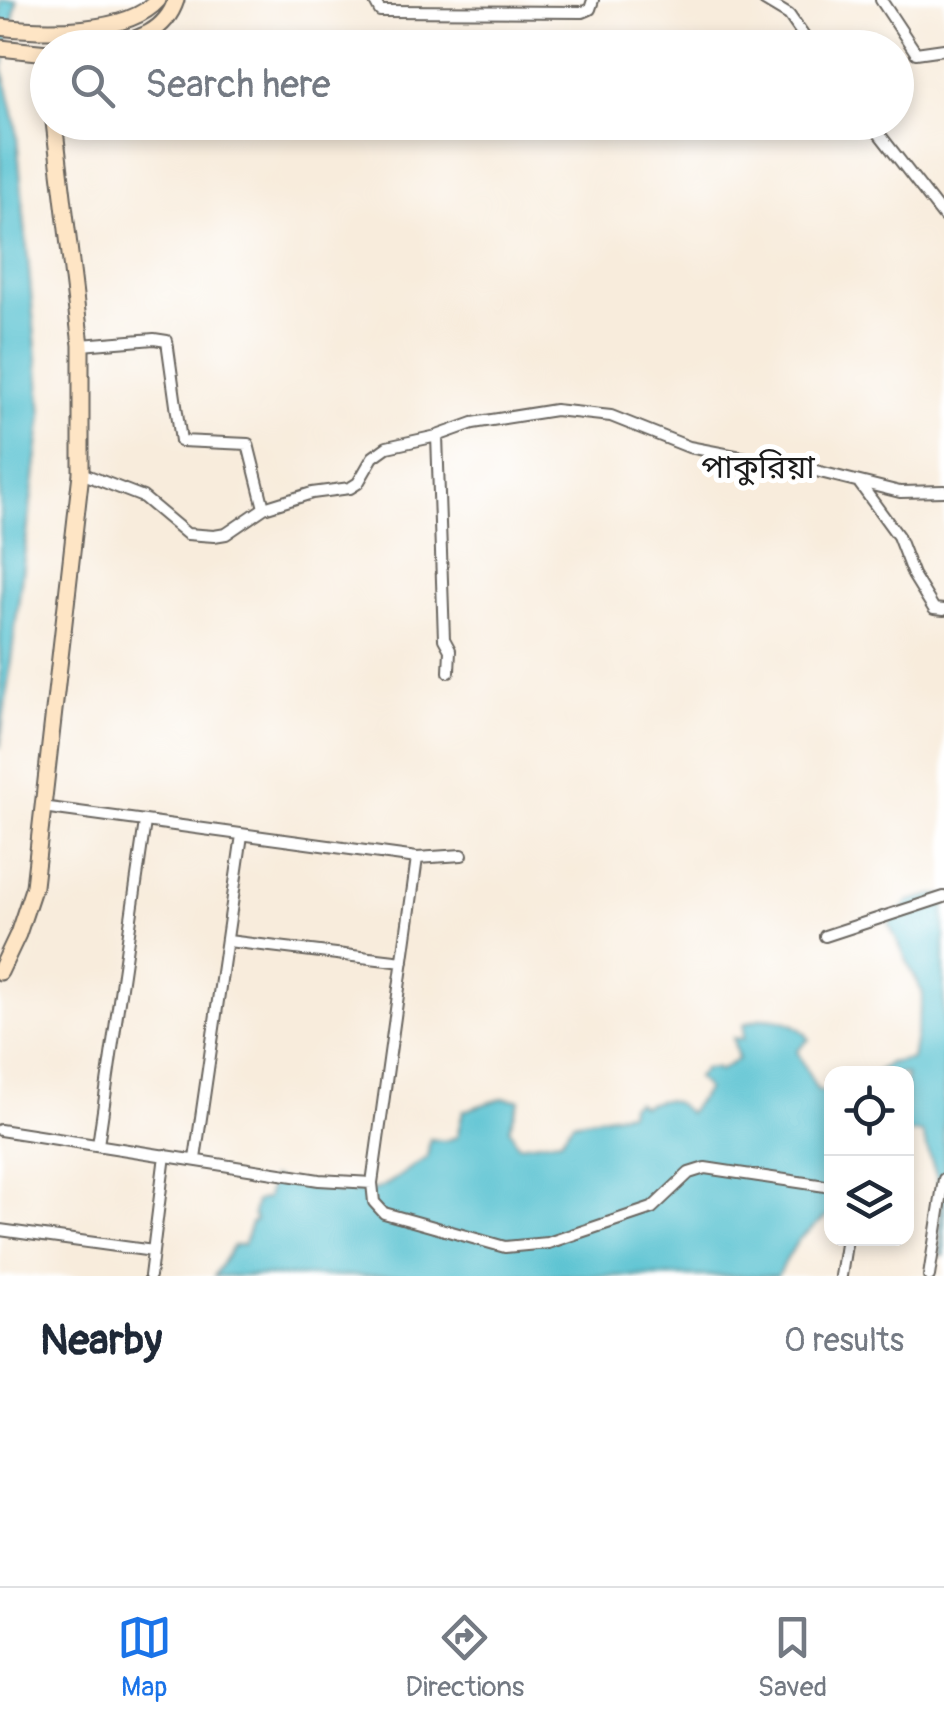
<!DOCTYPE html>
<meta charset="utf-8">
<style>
:root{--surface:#fff;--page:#f2f2f3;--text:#1f2937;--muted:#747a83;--line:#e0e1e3;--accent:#1a73e8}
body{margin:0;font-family:Pangolin,"Noto Sans Bengali",sans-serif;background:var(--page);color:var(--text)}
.controls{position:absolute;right:30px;bottom:30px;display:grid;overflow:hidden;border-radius:20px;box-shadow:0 5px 15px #0003}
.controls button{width:90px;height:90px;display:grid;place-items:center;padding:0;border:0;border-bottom:2px solid var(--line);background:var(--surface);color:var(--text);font:50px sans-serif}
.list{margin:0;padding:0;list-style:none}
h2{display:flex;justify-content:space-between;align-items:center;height:130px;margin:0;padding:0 40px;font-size:42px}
h2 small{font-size:32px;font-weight:400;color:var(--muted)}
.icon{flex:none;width:55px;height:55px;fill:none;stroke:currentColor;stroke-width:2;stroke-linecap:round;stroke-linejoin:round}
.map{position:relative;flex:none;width:944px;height:1276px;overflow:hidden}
.search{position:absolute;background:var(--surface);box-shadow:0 5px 15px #0003;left:30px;right:30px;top:30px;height:110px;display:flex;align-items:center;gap:25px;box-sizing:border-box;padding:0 35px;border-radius:55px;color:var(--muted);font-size:38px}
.sheet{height:310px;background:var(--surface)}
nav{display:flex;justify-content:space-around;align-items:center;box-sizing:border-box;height:140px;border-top:2px solid var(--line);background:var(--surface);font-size:28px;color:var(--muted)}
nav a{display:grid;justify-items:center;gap:5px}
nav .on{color:var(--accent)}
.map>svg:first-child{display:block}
</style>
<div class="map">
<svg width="944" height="1276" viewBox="0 0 944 1276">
<rect width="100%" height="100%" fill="#fff"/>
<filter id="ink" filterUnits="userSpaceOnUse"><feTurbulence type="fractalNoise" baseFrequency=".01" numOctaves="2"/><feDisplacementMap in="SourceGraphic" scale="20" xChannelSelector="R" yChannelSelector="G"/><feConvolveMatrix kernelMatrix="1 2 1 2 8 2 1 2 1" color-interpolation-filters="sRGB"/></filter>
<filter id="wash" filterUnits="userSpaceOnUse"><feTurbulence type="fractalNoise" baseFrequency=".0048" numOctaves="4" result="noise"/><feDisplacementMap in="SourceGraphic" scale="40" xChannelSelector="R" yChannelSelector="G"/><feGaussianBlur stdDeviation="2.25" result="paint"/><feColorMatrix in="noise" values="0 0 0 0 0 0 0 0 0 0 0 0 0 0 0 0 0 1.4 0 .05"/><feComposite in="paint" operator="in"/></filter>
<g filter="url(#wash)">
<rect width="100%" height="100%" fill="#f8ecdc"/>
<path fill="#56c1d0" stroke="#396e76" stroke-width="2.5" d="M0,0h17l-14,69 13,57 26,289 -42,333z
M933,895h11v360h-3l-1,-68 -18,-54 -15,-1 -1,-58h-32l15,-11 23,-4 11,-65 -34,-70 20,-23z
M762,1018c17,0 38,5 47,21l-12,12 20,39 14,4v119l-33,27 -21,36h-563l19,-30 11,-2 7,-21 5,-3 -3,-5 3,-14 11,-3 5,-21 34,11 28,1 4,4 4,-4c43,10 51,-13 85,-31l3,-19 14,2 13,-4 6,-26 40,-13 17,2 -11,28 9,17 43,-6 12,-17 56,-10 1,-7 6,-3 6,4c21,-8 29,-10 46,7l19,-24 -10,-11 7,-9 11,-1 4,3 19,-12 -5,-21 10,1 1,-15z"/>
</g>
<g filter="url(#ink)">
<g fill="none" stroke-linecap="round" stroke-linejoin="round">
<g stroke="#69655f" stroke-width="14">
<path id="street" d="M374,0l6,11h5l198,1 7,-3 3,-9
M764,0l25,15 23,33
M881,0l35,53 28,-4
M870,122l74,95
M81,345l73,-6 13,2 14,100 67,3 16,64
M437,436l7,203 6,11 -1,22
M81,473l62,24 44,37 27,2 12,-2 38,-26 48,-15 38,-5 8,-5 15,-26 14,-10 50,-11 36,-13 82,-13 56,6 78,31 127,24 84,21 44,-1
M860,484l38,52 15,39 21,34 10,1
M42,807l375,51 45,-3
M417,858l-45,325 2,19 10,11 121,34 43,-4 104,-35 37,-35 16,-5 127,19
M825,936l119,-39
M228,941l175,21
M0,1130l319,50 53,3
M98,1145l47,-323
M195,1159l47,-324
M0,1230l153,21
M150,1276l15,-121
M841,1276l6,-38
M929,1276l15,-97"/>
</g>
<g stroke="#69655f" stroke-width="19">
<path id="secondary" d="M0,27c42,5 127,8 158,-27
M0,48l48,5
M103,48c32,-8 62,-14 73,-48
M44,53l4,24
M0,972l18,-38 16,-48 47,-413v-128l-27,-223"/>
</g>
<use href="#street" stroke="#fff" stroke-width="10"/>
<use href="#secondary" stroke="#fee5c5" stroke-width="15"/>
</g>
</g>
<g text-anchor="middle" stroke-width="10" stroke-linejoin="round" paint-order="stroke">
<g font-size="32" fill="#1c1c1c" stroke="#fff">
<text x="758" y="478">পাকুরিয়া</text>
</g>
</g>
</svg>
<div class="controls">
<button><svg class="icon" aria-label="locate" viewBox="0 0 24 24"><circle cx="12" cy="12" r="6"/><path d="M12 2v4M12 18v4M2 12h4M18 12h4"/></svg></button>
<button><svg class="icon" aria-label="layers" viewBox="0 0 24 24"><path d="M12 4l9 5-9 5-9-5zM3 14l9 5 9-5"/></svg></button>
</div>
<div class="search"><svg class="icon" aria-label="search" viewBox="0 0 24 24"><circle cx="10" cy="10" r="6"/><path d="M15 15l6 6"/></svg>Search here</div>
</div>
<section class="sheet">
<h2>Nearby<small>0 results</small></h2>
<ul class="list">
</ul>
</section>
<nav>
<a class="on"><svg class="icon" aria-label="map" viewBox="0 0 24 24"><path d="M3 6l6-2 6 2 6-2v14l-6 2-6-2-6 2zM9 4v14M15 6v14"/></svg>Map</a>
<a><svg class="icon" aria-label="directions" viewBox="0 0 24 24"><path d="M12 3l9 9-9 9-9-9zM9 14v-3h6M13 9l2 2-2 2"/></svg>Directions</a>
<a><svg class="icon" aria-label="saved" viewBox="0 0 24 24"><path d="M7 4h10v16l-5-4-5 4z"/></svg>Saved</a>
</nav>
